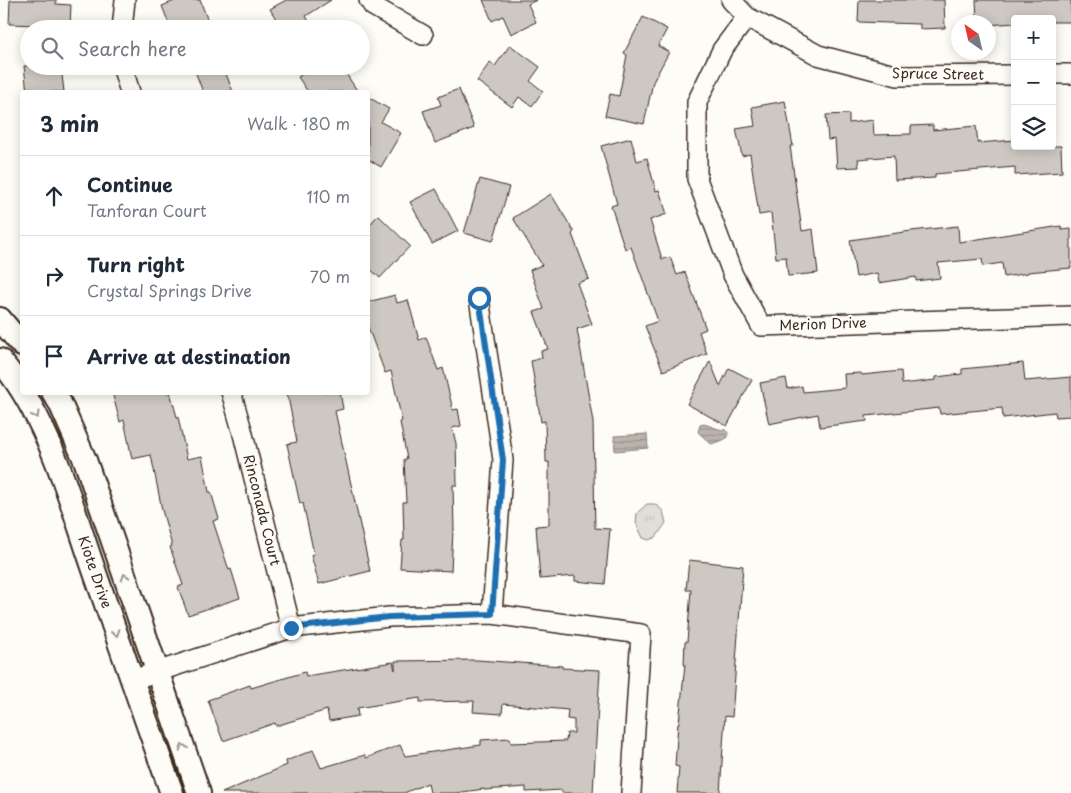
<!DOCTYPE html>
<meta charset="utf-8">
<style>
:root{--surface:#fff;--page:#f6f6f7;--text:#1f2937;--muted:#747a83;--line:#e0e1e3}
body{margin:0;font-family:"Playpen Sans",sans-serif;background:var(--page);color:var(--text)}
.controls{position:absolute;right:15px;top:15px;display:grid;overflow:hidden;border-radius:5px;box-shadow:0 2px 12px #0003}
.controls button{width:45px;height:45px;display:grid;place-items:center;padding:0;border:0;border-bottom:1px solid var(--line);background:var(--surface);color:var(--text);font:25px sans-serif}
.compass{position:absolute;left:951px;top:15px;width:45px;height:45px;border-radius:50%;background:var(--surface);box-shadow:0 2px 12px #0003;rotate:326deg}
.stop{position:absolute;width:15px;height:15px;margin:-11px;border:4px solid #1f6fb2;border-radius:50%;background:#fff}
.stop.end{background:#1f6fb2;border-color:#fff;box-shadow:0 1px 5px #0008}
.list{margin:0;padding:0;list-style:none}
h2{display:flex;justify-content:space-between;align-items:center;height:65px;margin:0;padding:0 20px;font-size:21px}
h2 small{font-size:16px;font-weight:400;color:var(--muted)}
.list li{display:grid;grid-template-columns:32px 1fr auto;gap:15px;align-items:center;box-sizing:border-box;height:80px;padding:0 20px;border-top:1px solid var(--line)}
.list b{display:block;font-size:19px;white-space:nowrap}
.list p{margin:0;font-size:16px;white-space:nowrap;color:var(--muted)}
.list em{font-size:16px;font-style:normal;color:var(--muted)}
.icon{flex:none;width:28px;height:28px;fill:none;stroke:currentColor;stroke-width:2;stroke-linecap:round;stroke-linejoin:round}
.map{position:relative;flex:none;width:1071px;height:793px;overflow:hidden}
.search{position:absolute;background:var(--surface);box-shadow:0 2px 12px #0003;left:20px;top:20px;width:350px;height:55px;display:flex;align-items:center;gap:12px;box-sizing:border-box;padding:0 18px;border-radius:28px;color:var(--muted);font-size:19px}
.panel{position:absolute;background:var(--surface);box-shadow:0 2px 12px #0003;left:20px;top:90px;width:350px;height:305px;border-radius:5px}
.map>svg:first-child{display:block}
</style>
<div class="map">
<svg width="1071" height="793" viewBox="0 0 1071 793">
<defs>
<pattern id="park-tufts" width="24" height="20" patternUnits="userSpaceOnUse" patternTransform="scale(1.25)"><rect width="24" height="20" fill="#e1ded7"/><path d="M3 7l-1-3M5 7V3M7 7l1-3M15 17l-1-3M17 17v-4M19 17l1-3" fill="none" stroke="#c2bfb8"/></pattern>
<pattern id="water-rules" width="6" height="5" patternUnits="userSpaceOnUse" patternTransform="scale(1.25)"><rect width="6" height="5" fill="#bbb4ad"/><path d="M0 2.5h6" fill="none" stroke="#99938c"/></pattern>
</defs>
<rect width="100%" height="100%" fill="#fdfcf7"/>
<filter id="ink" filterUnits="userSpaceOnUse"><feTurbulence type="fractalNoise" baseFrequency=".02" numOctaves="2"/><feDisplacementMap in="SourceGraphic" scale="10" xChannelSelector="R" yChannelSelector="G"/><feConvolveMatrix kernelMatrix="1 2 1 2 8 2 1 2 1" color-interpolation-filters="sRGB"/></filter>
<g filter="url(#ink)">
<path fill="url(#park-tufts)" stroke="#8e847a" d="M647,504h8l8,7 3,12 -10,14 -7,3 -6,-2 -7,-15 1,-10z"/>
<path fill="url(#water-rules)" stroke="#887d74" d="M704,424c7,2 15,6 22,6l2,3v4c-4,4 -12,5 -17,7l-13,-12 2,-7z
M647,434l1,14 -33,3 -1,-15z"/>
<path fill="#cdc8c2" stroke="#3b2a1e" d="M10,0h46v4l15,1 -1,21 -61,-2z
M177,0h23l11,29h-40l-9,-23z
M286,0h45l-25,16 7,13h-31l-12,-20z
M483,0h54l-9,4 8,18 -25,12 -8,-18 -11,5z
M859,0h85l1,28 -25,1v-5l-62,-2z
M976,0h95v22h-19v-3h-37v4l-27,2v-3h-11z
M643,17l24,12 -9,17 11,6 -16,30 -9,42 -39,-8 5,-22 9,2 8,-41 -3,-2z
M510,45l30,22 -10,14 13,10 -11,15 -13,-9 -7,10 -35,-26 13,-19 5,4z
M24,66h37l3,26h-37z
M193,66h30l10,26h-30z
M315,66h26l17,26h-50l-10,-15z
M459,89l15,39 -39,15 -12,-32 18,-6 -3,-8z
M368,97l21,12 -8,13 20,11 -20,34 -13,-8z
M785,101l8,45h-3l12,85 11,-2 5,44 -30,3 -2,-19 -10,1 -5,-45 -12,2 -9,-61 -8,2 -6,-27 19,-3 -3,-19z
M849,114v9l24,-3 1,15 37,-1v-8l22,-1v5l43,-4 2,17 37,-3v6h46l1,26 -47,3v-8l-80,7v4l-40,2 -1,-24 -36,3 1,8 -22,1 -2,-29 -7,1 -2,-25z
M631,138l6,23 10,-3 9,33 3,-1 8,24 -17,6 12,39 8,-2 7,18 8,-3 21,57 -7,3 8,22 -44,17 -18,-45 13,-5 -27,-74 -6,2 -14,-43 6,-2 -16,-58z
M480,179l29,8 -16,54 -29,-8z
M436,189l22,42 -26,13 -22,-42z
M551,194l23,38 -2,2 17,45 -12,4 15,41 -15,5 16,93 2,106 15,1 -5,55 -30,-3v-5l-35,3 -4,-53 13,-1v-63h-3l-1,-41 -4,1 -10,-61 11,-3 -1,-7 7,-2 -14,-37 10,-3 -14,-39 12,-5 -29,-47z
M378,215l32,31 -30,32 -12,-11v-40z
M958,226l1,16 102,-16 1,4 9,-1v39l-43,4v1l-24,4 -2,-14 -19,3 -1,-7 -44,4 2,15 -24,3v-4l-37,6 -2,-10 -21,4 -6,-37 61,-9z
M395,295l2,8 11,-3 11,40 7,-3 12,33 5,-2 10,42 5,-1 3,17 -9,2 4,15 1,42h-4l1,46h-1l-2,40 -51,-3 2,-28h2l-1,-38h3l-2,-43h3l-7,-37 2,-1 -11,-50 -6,2 -17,-46v-25z
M710,361l10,25 9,-18 23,12 -25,46 -40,-22z
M1023,363l2,18 46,-4v39l-15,1 -1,-5 -52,6 -1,-10 -62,6 -1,-6 -73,8 1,5 -47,6 -2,-13 -49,10 -9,-41 26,-5 2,11 14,-3 1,6 42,-4 -1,-14 17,-1 1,2 39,-4 1,13 34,-4v-3l26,-3v-5z
M112,392h58l7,25h1l9,42 15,-3 7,36h2l8,27 -6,2 16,49 2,-1 9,29 -52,17 -10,-28 5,-2 -13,-38 2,-1 -10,-36 -11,-55 -19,4 -8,-39 -4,2z
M287,392h53l3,17 -8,2 35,160 -51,13 -8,-29 3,-1 -11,-51 -3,1 -13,-60 10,-2z
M689,560l54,6 -11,151 -7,-1 -5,77h-43l2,-26 -4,-1 3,-43h1l6,-59h-1l1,-22h2l4,-52h-5z
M477,660l85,6v2l38,2 -7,123h-31v-3l-36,2v-5l-42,3v-1l-29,4h-25l-2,-10 -24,10h-182l65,-28 -1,-4 27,-11 8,18 44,-13 1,3 34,-13 5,11 76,-11v-5l29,-2 1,5 55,-2 1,-8h7v-13l-7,-1 1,-9 -65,-6 -1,10 -29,-2 1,-11 -54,1v-4l-63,10 1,8 -29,5 -2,-11 -51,16 -1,-3 -52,18 -15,-41 42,-15 1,3 54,-16 1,4 87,-14 2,8v-9z"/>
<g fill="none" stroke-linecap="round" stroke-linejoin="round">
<g stroke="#3b2a1e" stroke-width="22">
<path id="minor" d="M369,0l4,6 50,29
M731,0l16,17 71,38 80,21 117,-1
M747,17l-25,33 -25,52v77l36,96 28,51 310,-10
M122,29l3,-29
M122,66l8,26
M1052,74h19
M479,298l24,162 -11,154
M231,392l11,38 49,198
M132,680l159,-52 98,-11 103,-3 149,20 -10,159"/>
</g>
<g stroke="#3b2a1e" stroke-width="26">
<path id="tertiary" d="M0,319l22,26
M0,360c48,57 69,137 93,207 26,75 52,151 79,226
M53,392l7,11 25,57 114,333"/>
</g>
<use href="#minor" stroke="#fdfcf7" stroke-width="19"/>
<use href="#tertiary" stroke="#fdfcf7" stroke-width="22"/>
</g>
<defs><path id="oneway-chevron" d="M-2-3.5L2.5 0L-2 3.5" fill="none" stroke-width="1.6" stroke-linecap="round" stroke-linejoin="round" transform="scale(1.25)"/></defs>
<g stroke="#9c938a">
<use href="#oneway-chevron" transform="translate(36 415) rotate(62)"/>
<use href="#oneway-chevron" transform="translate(125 577) rotate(-109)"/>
<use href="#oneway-chevron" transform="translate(116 633) rotate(71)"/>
<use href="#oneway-chevron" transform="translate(183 747) rotate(-109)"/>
</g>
</g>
<g fill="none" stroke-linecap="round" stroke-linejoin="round" filter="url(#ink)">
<path stroke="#1f6fb2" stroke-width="6" d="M291,628l98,-11 103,-3 11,-154 -24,-162"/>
</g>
<g text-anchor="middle" stroke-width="4.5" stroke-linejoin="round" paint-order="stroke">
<g font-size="14" fill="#3b2a1e" stroke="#fdfcf7">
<text transform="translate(938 74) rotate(1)" y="5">Spruce Street</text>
<text transform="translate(823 324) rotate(-2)" y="5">Merion Drive</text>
<text transform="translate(262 510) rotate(76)" y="5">Rinconada Court</text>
<text transform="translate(95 572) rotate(71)" y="5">Kiote Drive</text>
</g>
</g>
</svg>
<div class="controls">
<button>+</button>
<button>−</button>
<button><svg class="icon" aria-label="layers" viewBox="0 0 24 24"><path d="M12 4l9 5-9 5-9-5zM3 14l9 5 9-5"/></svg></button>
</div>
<svg class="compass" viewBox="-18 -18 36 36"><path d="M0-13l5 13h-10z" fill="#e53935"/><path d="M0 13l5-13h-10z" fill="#747a83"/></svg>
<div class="stop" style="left:479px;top:298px"></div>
<div class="stop end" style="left:291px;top:628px"></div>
<div class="search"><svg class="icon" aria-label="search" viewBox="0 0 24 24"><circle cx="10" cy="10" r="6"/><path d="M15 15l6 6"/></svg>Search here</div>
<section class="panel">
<h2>3 min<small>Walk · 180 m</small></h2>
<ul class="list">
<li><svg class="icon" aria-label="ahead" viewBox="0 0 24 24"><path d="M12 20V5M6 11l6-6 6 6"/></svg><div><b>Continue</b><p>Tanforan Court</p></div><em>110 m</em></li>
<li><svg class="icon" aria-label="right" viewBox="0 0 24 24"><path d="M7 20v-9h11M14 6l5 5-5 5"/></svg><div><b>Turn right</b><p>Crystal Springs Drive</p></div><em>70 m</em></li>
<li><svg class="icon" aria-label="arrive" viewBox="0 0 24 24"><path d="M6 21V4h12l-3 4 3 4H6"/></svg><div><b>Arrive at destination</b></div></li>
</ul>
</section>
</div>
